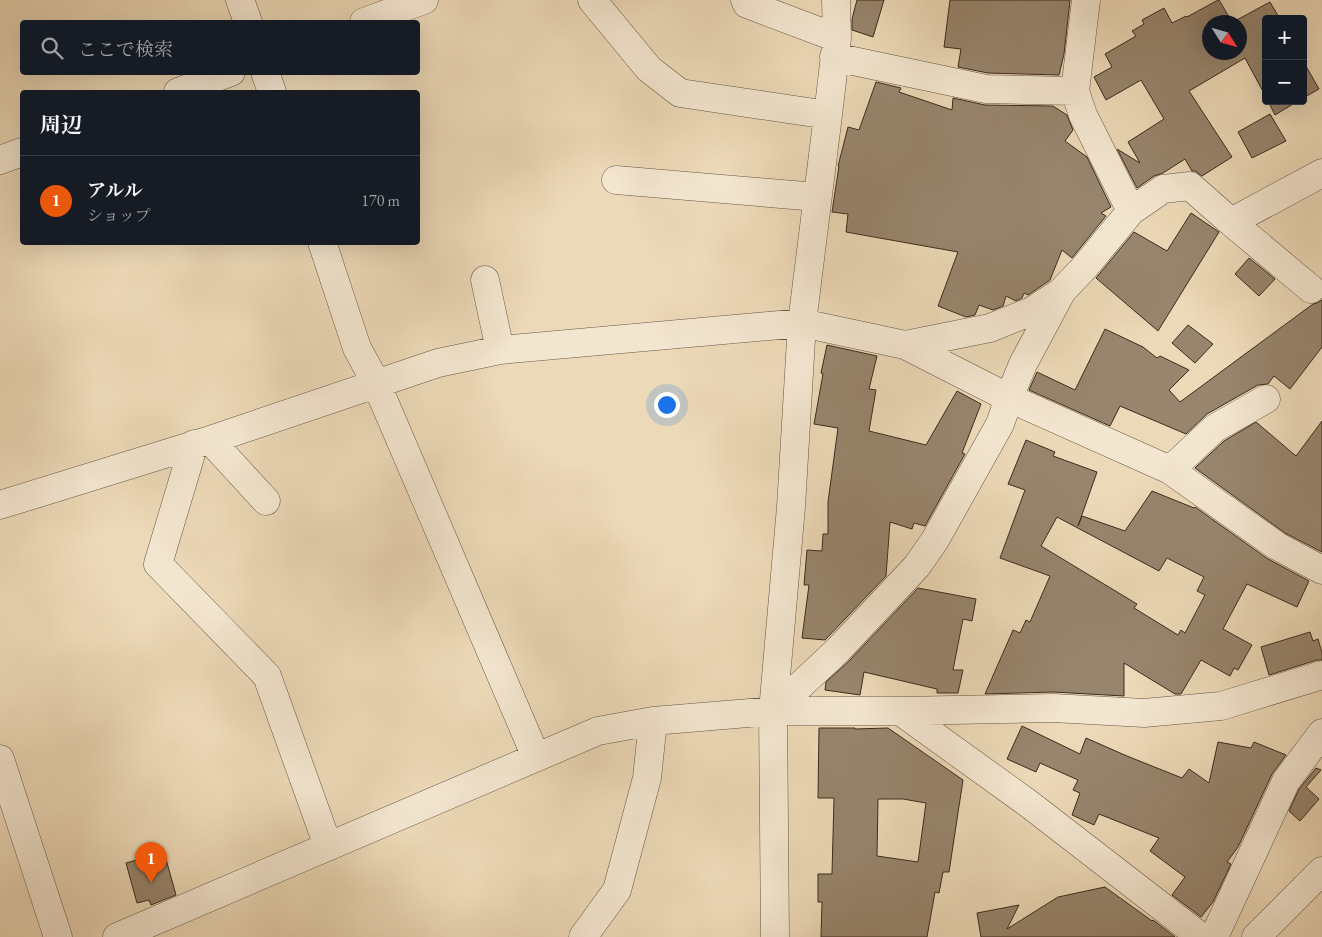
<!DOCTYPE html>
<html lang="ja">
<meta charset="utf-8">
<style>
:root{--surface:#171b24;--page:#20242c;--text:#f1f3f6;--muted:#9ea1a6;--line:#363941;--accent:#ea580c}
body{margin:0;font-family:"EB Garamond","Noto Serif JP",serif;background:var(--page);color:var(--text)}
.controls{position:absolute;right:15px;top:15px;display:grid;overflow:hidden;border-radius:5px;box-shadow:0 5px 20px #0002}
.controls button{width:45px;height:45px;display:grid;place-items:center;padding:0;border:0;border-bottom:1px solid var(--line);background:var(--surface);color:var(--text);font:25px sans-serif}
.compass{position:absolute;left:1202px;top:15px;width:45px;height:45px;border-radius:50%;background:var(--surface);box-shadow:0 5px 20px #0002;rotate:127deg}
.you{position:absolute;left:666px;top:404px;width:18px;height:18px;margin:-12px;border:4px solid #fff;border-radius:50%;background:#1a73e8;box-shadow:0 0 0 8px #1a73e833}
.badge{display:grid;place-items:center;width:32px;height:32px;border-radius:50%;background:var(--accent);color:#fff;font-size:16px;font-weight:700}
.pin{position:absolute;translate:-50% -41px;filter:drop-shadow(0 1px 2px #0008)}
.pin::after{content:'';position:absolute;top:26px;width:18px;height:15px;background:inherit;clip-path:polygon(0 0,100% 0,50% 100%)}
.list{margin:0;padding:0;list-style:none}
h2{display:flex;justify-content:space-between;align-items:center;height:65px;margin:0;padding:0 20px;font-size:21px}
h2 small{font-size:16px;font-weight:400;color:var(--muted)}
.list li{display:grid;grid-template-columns:32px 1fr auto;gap:15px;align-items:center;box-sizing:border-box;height:90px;padding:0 20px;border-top:1px solid var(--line)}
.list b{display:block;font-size:19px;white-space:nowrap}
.list p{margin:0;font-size:16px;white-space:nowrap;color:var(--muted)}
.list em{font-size:16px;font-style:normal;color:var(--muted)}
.icon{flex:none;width:28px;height:28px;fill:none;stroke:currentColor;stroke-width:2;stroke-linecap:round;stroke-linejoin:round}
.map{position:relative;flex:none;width:1322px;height:937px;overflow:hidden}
.search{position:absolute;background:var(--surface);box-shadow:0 5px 20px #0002;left:20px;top:20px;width:400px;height:55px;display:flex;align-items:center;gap:12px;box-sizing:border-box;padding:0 18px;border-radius:5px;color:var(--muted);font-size:19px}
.panel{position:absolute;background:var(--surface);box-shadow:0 5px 20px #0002;left:20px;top:90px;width:400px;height:155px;border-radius:5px}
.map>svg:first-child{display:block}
</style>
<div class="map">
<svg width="1322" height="937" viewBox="0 0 1322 937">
<rect width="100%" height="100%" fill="#ecd9b7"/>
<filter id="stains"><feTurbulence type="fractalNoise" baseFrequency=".004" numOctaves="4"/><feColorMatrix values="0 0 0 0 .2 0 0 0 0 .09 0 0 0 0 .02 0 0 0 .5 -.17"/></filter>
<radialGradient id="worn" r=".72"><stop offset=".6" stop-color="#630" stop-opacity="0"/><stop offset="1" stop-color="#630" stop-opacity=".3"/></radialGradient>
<path fill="#97856d" stroke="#3b2b1d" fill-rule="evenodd" d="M857,0h27l-11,37 -21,-7v-11z
M950,0h120l-6,54 -5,21 -71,-2 -30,-6 3,-18 -17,-2z
M1218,0h1l13,22h-22v30h30v-30h-7l37,-20 10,17h-14v78l-21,-39 -56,33 43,66 -30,19 -7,-5h-3l-7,-12 -22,14 -9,3 -17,12 -20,-39 23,14 -12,-21 36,-23 -23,-39 -35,20 -12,-23 18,-10 -7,-13 31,-18 -4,-5 12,-7 -2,-4 22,-12 8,15 14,-7 1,1z
M1303,61l16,28 -16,9z
M876,82l25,6 -2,4 53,18 1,-12 32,7 68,1 14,9 6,15 -8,11 22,16 24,50 -10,6 5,3 -34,42 -10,-8 -12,30 -22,15 -4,-2 -2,5 -6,3 -10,-5 -3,10 -10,4 -14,-5 -4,10 -9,2 -28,-11 20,-54 -112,-20 2,-18 -16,-2 7,-46h-1l10,-39 11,3z
M1268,101h30l-23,14z
M1270,114l16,27 -34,17 -14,-26z
M1191,213l28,19 -61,99 -62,-53 38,-46 33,19z
M1249,258l26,21 -16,17 -24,-22z
M1322,300v47l-32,42 -16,-13 -6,8 -10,1 -51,29 -21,20 -66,-28 -10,20 -81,-36 8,-18 38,18 30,-61 38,18 14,11 3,-2 29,14 -20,20 11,12 133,-98 4,-1z
M1188,325l25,19 -18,19 -23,-20z
M827,345l50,11 -8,33 7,1 -7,41 57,14 31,-54 24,13 -19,49 3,1 -40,72 -11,-3 -2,6 -22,-7 -4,54 -61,64 -23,-2 7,-53h-5l3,-35 15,1 1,-17h5v-32l10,-74 -24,-4 9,-50 -2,-1z
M1322,421v131l-37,-19 -90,-65 29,-27 32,-19 40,34z
M1026,440l29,12 -2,4 44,16 -19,54 4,-10 43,15 27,-40 42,17 1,-1 73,52 41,22 -12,26 -50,-23 -24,45 29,16 -14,25 -4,-2 -4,8 -29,-16 -20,34h-6l-51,-31v33l-71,-4 -68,2 28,-64 7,3 6,-13 4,2 20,-46 -50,-18 25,-68 -17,-6zM1057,517l102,54 8,-13 37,19 -7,14 8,4 -20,38 -4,-3 -3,5 -44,-27 3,-4 -96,-58z
M918,588l58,11 -4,22 -9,-2 -10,51h10l-5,23h-21v-4l-73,-17 -4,23 -35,-5 1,-8 23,-21z
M1310,632l3,9 5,-2 4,14v7h-5l-48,15 -8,-28z
M1022,726l58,28 6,-16 41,18 55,22 7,-9 20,14 9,-41 33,6 3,-6 32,13 -14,19 -34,73 -11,15 4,2 -18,38 -12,15 -29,-22 13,-18 -35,-26 9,-13 -60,-24 -5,11 -22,-10 8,-22 -7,-3 5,-10 -38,-17 -4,9 -29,-13z
M819,728h36v1l33,-1 75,52 -14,92h-6l-4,21 -4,-1 -8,45h-106l1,-35h-4v-28h14l2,-76h-16zM878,799h25l23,4 -8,59 -41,-6z
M1316,768l5,2 -15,17 13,12 -19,22 -11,-10 10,-22z
M164,852l12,43 -25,10 -2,-5 -12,3 -11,-40z
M1105,887l47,34 1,-1 22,17h-194l-4,-24 42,-8 -12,24 51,-32z"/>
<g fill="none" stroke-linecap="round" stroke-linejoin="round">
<g stroke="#675644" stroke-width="29">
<path id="minor" d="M240,0l8,22
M592,0l57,69 31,24 148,22
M745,0l2,4 90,34
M836,0l1,38 -9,77 -26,208 -11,184 -18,204h127l129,93 172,133
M1086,0l-11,91 8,24 48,96
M364,22l60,-22
M834,57l152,32 89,2
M265,72l7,20
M178,92l53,-20
M0,160l22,-8
M616,180l201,17
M1231,222l80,67
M322,242l35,106 19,35 160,374
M485,280l15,70
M905,345l85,-17 42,-17 29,-19
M210,440l56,61
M194,444l-36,120 109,112 61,170
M1170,470l45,-42 51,-29
M0,505l210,-65 228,-77 62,-13 302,-27 103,22 104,53 161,72 107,76 45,24
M773,711l2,226
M900,711l153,-3 91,5 77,-7 101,-31
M0,759l58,178
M117,937l481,-206 55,-10 120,-10 65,-61 79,-84 18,-26 65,-116 9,-26 14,-34 39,-73 21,-22 48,-58 32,-22 27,-3 41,36 91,-49
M583,937l34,-47 30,-112 6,-57
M1214,937l72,-156 36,-48
M1256,937l66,-66"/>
</g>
<use href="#minor" stroke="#f3e6d0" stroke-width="28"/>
</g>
<rect width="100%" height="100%" filter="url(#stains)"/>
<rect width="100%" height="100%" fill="url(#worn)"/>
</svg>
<div class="controls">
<button>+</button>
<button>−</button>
</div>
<svg class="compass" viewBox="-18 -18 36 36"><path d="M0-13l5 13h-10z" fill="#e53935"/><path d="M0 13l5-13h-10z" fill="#9ea1a6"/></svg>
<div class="you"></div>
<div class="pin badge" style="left:151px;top:883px">1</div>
<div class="search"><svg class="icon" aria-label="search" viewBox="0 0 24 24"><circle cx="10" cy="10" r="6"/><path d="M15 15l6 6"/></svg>ここで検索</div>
<section class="panel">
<h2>周辺<small></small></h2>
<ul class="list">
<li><span class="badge">1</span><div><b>アルル</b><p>ショップ</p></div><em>170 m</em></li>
</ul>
</section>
</div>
